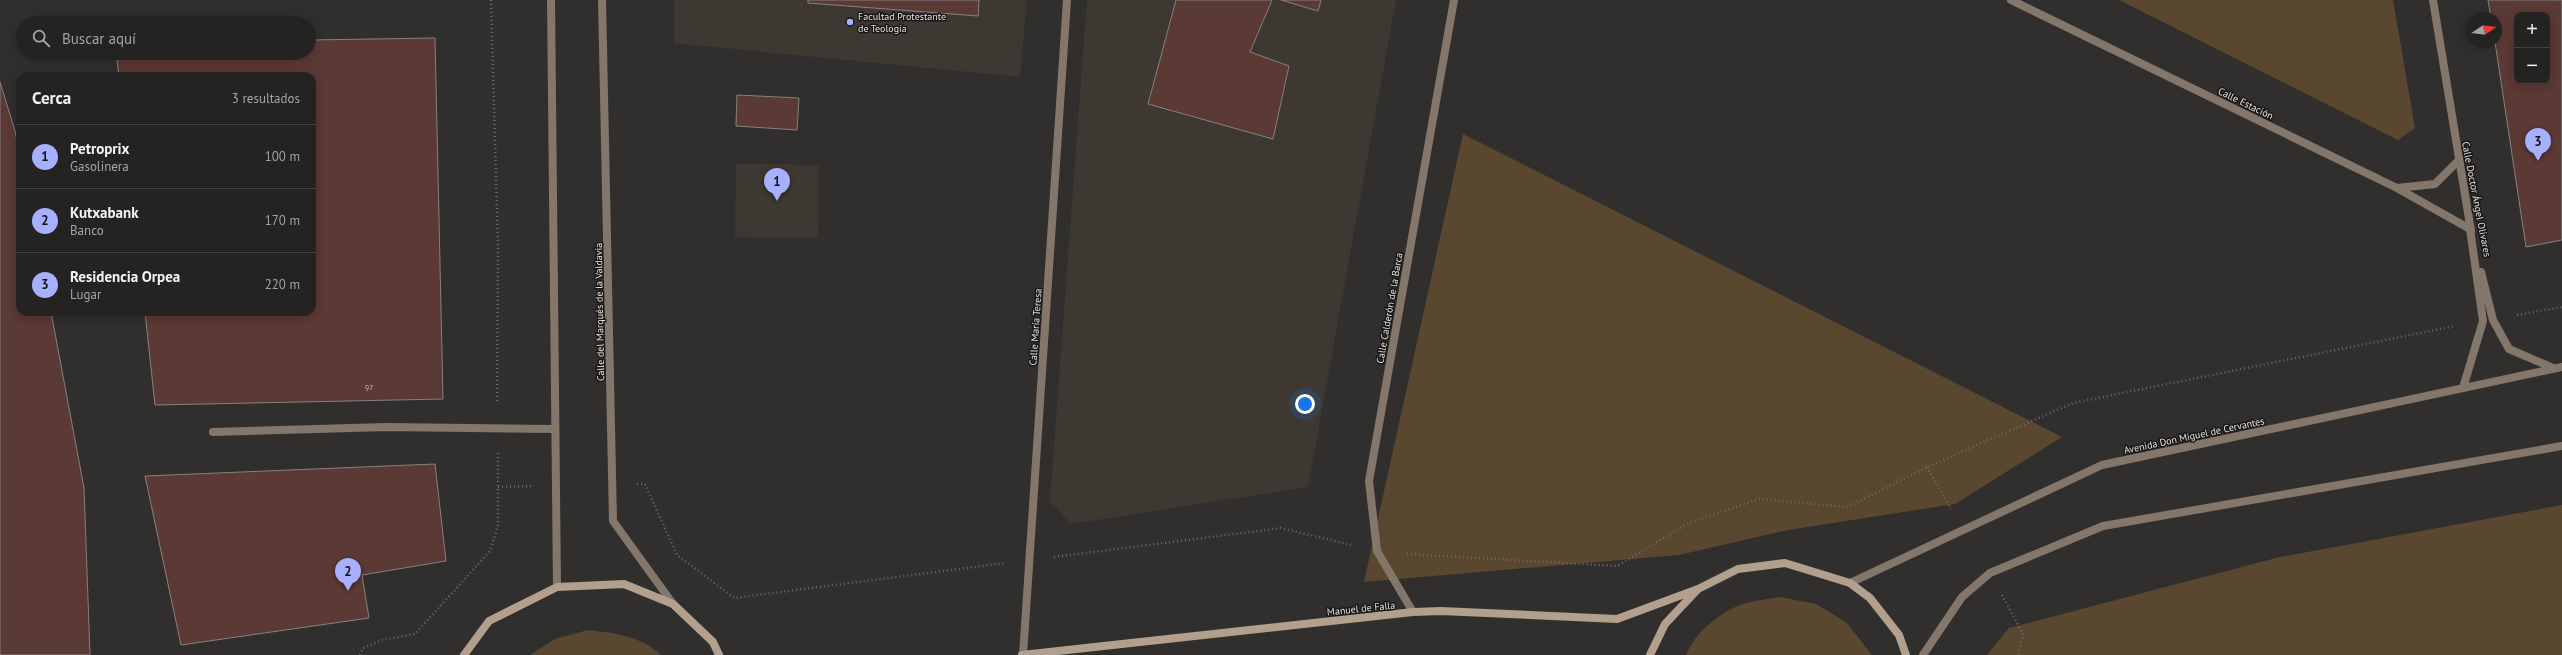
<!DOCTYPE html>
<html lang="es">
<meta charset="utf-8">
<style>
:root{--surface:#252322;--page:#2d2b2a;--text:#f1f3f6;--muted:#a3a4a5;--line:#424040;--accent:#a7b0fc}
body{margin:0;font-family:"PT Sans",sans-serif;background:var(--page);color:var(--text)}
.controls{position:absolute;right:12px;top:12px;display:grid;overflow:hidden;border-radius:8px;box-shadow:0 2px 10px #0003}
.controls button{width:36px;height:36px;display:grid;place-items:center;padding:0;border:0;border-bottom:1px solid var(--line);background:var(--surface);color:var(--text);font:20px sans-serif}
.compass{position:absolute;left:2466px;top:12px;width:36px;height:36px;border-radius:50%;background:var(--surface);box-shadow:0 2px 10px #0003;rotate:77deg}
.you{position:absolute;left:1305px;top:404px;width:14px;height:14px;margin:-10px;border:3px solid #fff;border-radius:50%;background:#1a73e8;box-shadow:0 0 0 6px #1a73e833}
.badge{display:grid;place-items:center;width:26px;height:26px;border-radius:50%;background:var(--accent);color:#111;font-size:13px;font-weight:700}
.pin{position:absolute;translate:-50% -33px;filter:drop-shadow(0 1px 2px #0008)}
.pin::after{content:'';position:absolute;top:21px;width:14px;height:12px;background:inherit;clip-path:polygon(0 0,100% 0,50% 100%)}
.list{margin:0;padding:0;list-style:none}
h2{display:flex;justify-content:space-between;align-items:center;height:52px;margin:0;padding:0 16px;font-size:17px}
h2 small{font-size:13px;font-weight:400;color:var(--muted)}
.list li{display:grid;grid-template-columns:26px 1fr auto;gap:12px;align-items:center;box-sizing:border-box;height:64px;padding:0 16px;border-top:1px solid var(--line)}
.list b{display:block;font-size:15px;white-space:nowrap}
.list p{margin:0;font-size:13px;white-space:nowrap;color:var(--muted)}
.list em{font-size:13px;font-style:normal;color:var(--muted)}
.icon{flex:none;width:22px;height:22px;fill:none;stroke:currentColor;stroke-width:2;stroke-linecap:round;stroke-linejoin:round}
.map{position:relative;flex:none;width:2562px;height:655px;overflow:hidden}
.search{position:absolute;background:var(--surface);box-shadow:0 2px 10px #0003;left:16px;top:16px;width:300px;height:44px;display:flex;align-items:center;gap:10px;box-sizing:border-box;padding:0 14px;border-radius:22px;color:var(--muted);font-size:15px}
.panel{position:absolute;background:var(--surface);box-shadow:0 2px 10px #0003;left:16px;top:72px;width:300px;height:244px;border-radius:12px}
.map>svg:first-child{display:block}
</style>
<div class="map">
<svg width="2562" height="655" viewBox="0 0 2562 655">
<rect width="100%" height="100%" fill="#312f2d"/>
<path fill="#3d3831" d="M674,0h353l-7,77 -346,-34z
M1087,0h309l-88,487 -237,37 -21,-23z
M736,164l83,1 -1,73 -83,-1z"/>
<path fill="#5a4730" d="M2119,0h274l22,128 -17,12z
M1463,134l599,303 -107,67 -167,26 -109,25 -315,27z
M2562,505v150h-575l22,-27 271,-71z
M1780,597l36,7 30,18 26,33h-186c9,-23 36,-45 60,-52 11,-3 23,-4 34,-6z
M588,630c27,3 53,6 73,25h-131l25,-16z"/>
<path fill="#5b3935" stroke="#868281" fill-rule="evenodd" d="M808,0h171l-1,16 -170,-13z
M1176,0h96l-22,52 39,14 -16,73 -125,-35z
M1281,0h40l-3,11z
M2488,0h74v240l-36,7 -31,-205 1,-24h-5zM2517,15h30v66h-30z
M435,38l8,361 -288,6 -10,-93h167v-236h-193l-3,-23h193v-13z
M0,82l15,49 5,25v156h31l33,176 6,167h-90z
M737,95l62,3 -2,32 -61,-4z
M435,464l11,97 -84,14 7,43 -188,27 -36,-169z"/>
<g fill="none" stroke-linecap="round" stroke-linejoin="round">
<path stroke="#6b6967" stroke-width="2.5" stroke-dasharray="1 3" stroke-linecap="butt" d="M491,0l7,247 -1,156
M2517,315l45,-8
M1927,467l24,42
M637,484h8l32,71 57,43 271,-35
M498,487l34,-1
M1407,554l210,12 72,-43 70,-24 89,8 79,-40 146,-64 382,-77
M1054,557l227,-29 70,17
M2002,595l21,39 -5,21
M360,655l3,-7 19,-8 33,-6 75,-83 8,-25v-74"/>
<path stroke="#83776c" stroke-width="8" d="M213,432l173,-5 169,2"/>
<path stroke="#83776c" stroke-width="8" d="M551,0l6,587
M602,0l11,521 60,83
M2011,0l386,188 73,41 13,92 -20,67
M2433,0l38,231
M2397,188l38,-4 24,-24
M2481,272l12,48 16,29 44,19
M1850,583l252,-118 460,-98
M1413,612l-36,-61 -8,-70 85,-481
M1023,655l44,-655
M1923,655l39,-58 28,-24 113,-47 459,-80"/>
<path stroke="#b39f8e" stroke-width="8" d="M464,655l25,-34 68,-34 67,-3 49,20 40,38 6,13
M1022,655l391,-43 28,-1 176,8 81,-30
M1650,655l15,-31 33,-35 40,-20 47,-6 65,20 20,15 29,37 7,20"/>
</g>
<circle fill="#a7b0fc" stroke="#181716" stroke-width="1.5" cx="850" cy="22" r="4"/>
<g text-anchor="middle" stroke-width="3" stroke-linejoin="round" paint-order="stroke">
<g font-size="8" fill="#c2b8b7">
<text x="369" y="390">97</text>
</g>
<g font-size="10" fill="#e5e3e2" stroke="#181716" text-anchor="start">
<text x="858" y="20">Facultad Protestante<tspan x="858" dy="12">de Teología</tspan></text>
</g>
<g font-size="10" fill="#e5e3e2" stroke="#181716">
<text transform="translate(2246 103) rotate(26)" y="4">Calle Estación</text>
<text transform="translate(2477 199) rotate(79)" y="4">Calle Doctor Ángel Olivares</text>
<text transform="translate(1389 308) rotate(-80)" y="4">Calle Calderón de la Barca</text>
<text transform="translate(599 312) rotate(-91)" y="4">Calle del Marqués de la Valdavia</text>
<text transform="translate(1035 327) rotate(-86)" y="4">Calle María Teresa</text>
<text transform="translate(2194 435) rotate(-12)" y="4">Avenida Don Miguel de Cervantes</text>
<text transform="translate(1361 608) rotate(-6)" y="4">Manuel de Falla</text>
</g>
</g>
</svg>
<div class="controls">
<button>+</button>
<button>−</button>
</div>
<svg class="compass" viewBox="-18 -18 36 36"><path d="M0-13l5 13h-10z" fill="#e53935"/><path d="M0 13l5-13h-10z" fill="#a3a4a5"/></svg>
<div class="you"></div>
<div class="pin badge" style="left:777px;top:201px">1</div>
<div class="pin badge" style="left:348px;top:591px">2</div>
<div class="pin badge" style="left:2538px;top:161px">3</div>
<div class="search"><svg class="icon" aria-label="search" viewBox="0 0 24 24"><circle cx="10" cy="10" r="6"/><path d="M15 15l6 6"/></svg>Buscar aquí</div>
<section class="panel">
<h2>Cerca<small>3 resultados</small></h2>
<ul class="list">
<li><span class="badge">1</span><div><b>Petroprix</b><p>Gasolinera</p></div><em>100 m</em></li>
<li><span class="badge">2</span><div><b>Kutxabank</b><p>Banco</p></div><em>170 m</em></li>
<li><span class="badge">3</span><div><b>Residencia Orpea</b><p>Lugar</p></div><em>220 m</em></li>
</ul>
</section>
</div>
